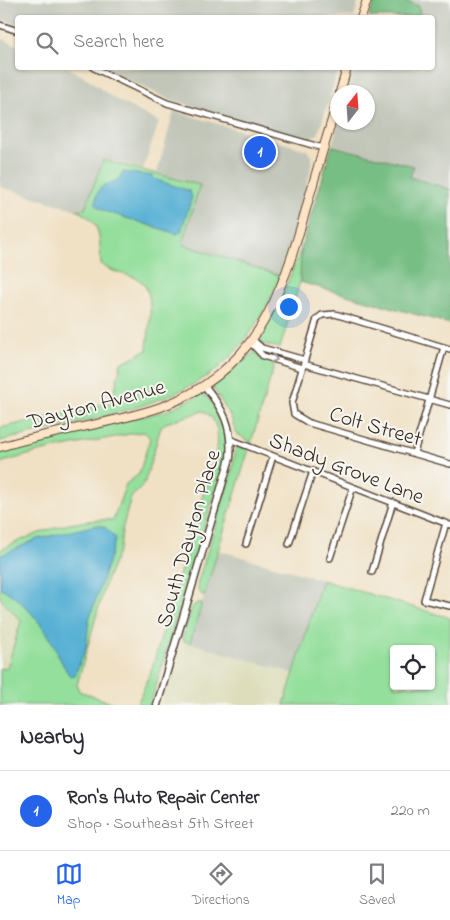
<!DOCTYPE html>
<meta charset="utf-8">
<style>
:root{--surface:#fff;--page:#f2f2f3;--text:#2b2b33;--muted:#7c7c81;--line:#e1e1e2;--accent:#2563eb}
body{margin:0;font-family:"Indie Flower",sans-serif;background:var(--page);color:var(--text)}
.controls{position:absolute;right:15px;bottom:15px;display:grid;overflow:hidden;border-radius:5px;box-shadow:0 1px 4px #0004}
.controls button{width:45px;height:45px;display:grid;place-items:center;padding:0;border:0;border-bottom:1px solid var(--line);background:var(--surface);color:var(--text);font:25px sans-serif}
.compass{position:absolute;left:330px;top:85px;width:45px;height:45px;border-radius:50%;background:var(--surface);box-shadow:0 1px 4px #0004;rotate:17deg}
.you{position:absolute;left:288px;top:306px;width:18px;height:18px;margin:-12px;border:4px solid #fff;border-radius:50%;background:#1a73e8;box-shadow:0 0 0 8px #1a73e833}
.badge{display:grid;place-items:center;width:32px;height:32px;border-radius:50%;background:var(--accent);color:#fff;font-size:16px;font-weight:700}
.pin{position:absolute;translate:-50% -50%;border:2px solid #fff;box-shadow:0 1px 5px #0006}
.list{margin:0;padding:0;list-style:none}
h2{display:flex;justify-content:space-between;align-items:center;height:65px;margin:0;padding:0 20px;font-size:21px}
h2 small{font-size:16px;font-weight:400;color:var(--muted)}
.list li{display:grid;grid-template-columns:32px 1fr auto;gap:15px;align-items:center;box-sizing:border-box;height:80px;padding:0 20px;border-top:1px solid var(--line)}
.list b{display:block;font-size:19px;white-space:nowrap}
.list p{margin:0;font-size:16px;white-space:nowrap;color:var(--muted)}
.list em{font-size:16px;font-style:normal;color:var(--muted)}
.icon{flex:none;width:28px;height:28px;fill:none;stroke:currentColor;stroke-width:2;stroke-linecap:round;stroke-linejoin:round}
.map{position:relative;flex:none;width:450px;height:705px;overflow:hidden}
.search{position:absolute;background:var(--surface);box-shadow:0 1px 4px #0004;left:15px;right:15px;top:15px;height:55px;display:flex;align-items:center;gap:12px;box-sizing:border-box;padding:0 18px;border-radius:5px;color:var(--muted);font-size:19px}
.sheet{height:145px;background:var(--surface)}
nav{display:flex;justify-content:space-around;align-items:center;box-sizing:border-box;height:70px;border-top:1px solid var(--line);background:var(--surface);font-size:14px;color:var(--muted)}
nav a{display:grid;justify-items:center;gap:2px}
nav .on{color:var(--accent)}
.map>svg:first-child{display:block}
</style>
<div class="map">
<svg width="450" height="705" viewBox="0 0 450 705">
<rect width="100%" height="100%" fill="#f6f6f2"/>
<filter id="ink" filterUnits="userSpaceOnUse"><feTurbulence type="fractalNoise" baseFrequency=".02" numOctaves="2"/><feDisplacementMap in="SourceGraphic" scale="10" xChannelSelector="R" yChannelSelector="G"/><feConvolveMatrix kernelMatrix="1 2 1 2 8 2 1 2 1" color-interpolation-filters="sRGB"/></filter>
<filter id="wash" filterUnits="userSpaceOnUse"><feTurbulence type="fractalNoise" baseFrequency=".0096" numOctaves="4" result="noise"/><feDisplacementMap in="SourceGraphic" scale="20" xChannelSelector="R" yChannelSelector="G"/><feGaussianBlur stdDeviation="1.12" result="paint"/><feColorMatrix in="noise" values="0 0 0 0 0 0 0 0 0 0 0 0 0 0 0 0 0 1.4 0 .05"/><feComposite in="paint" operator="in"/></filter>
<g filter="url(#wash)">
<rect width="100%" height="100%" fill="#f0e1c5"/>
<path fill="#ddb" d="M0,598l21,23 -14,47 -7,1z
M182,640l111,33 -9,32h-122z"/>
<path fill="#c2c6b9" d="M0,0h359l-5,17 -336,1 -1,6 -17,-5z
M401,0h49v189l-41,-12 5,-11 -82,-20 6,-23 30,-1v-30h-21l7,-24h78v-50l-12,-1 -1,-11z
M0,38l17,7 1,23h50l20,11 25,19 46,24 -16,47 -29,-8 -13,1 -12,38 -4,8 -8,2 -77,-23z
M105,68h234l-21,66 -12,6 -140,-42z
M174,111l133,39 5,8 -2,14 -29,104 -99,-32 18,-59 -43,-12z
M218,550l104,30 -29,93 -103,-30z"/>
<path fill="#94df9c" stroke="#68845d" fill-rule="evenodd" d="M103,160l97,25 -18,59 99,32c-13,31 -31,62 -56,86 -46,45 -161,63 -225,79v-13l112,-26 9,-39 26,-13c1,-22 12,-64 -13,-73 -11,-3 -25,-6 -33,-13 -2,-26 2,-41 -24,-54l8,-2z
M301,249l-1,33 -20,66 -17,-4 -4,-8 20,-32z
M255,352l7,8 13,3 -24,80 -15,-10 -5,-16 -19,-31z
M202,394c14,6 25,33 25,48 -1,8 -4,18 -5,27l-72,236h-13l15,-37 65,-221c2,-14 0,-29 -14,-36l-37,12 -5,4 -16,54 -4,7 -10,9 -9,33 -2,18 -14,33 -29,104 2,6 39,14h-118v-36l7,-1 14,-47 -21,-23v-48c34,-17 75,-32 113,-30l13,-36 13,-10 11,-36 -6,-6 -9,1 -97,19 -38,11v-13l166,-39z
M240,446l9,3 -45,147 -5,-4 -2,-7 35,-114 4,-23z
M322,580l128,38v87h-166zM394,649h37v37h-37z
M197,603h5l-12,40 -8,-3 10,-33z"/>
<path fill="#77be84" stroke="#597451" d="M375,0h26l18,6 1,11h-51z
M332,146l82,20 -4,11 40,12v135l-150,-42 1,-33z"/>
<path fill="#56b0d4" stroke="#486d79" d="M123,172l30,4 4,4 33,11 2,6 -11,35 -4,2 -73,-23 -9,-6c3,-22 8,-18 24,-26z
M97,525l8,2 11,11 -27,82 -3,28 -11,27 -5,1c-9,-12 -13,-25 -20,-38 -10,-17 -33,-43 -50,-50v-32l37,-17z"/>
</g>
<g filter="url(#ink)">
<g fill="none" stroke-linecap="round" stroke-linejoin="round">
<g stroke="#564537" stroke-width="8">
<path id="minor" d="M0,25l18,6
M94,68l73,35 156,45
M252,339l10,9 43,12
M250,342l13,14 39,12
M450,349l-115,-35 -13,1 -5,4 -25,84 2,11 15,9 141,41
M304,364l146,41
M232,440l218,85
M414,453l30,-106
M446,523l-22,77 26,6
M246,544l27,-88
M289,544l24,-73
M330,558l23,-71
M372,572l21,-70"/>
</g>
<g stroke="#564537" stroke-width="9">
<path id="tertiary" d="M157,705l73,-247c3,-32 -7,-49 -26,-73"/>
</g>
<g stroke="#564537" stroke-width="10">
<path id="secondary" d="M361,18l6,-18
M340,92l7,-24
M0,447c53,-17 109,-22 161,-40 95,-35 120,-110 145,-198 10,-37 21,-73 32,-109"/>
</g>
<use href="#minor" stroke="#fff" stroke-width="5"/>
<use href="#tertiary" stroke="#fff" stroke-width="6"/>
<use href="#secondary" stroke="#ffe4c6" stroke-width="8"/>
</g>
<defs><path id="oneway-chevron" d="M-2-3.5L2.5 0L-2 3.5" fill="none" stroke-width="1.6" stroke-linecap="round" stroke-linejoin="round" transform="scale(1.25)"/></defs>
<use stroke="#a79f9a" href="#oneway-chevron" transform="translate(274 359) rotate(17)"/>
</g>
<g text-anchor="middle" stroke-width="4" stroke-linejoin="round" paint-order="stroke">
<g font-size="22" fill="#3b2a1e" stroke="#f6f6f2">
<text transform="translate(96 403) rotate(-15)" y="8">Dayton Avenue</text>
<text transform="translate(376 425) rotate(16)" y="8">Colt Street</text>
<text transform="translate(347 467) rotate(21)" y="8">Shady Grove Lane</text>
<text transform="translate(187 538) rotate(-74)" y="8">South Dayton Place</text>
</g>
</g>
</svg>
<div class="controls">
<button><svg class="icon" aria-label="locate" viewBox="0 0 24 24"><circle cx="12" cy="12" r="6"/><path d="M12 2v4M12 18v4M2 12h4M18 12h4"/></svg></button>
</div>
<svg class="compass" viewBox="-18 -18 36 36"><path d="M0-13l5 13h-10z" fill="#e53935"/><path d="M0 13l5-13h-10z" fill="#7c7c81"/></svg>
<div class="you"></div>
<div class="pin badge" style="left:260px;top:152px">1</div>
<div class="search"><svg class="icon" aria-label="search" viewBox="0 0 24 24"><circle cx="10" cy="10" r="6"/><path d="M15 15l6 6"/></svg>Search here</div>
</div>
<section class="sheet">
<h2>Nearby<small></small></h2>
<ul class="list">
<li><span class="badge">1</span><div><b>Ron's Auto Repair Center</b><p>Shop · Southeast 5th Street</p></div><em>220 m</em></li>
</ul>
</section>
<nav>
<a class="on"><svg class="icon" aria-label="map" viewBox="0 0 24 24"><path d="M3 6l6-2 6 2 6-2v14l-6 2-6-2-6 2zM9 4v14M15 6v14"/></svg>Map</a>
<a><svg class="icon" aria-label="directions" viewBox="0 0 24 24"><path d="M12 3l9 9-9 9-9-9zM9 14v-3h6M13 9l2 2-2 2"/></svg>Directions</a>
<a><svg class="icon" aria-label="saved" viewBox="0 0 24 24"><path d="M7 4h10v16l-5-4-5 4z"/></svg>Saved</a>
</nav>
